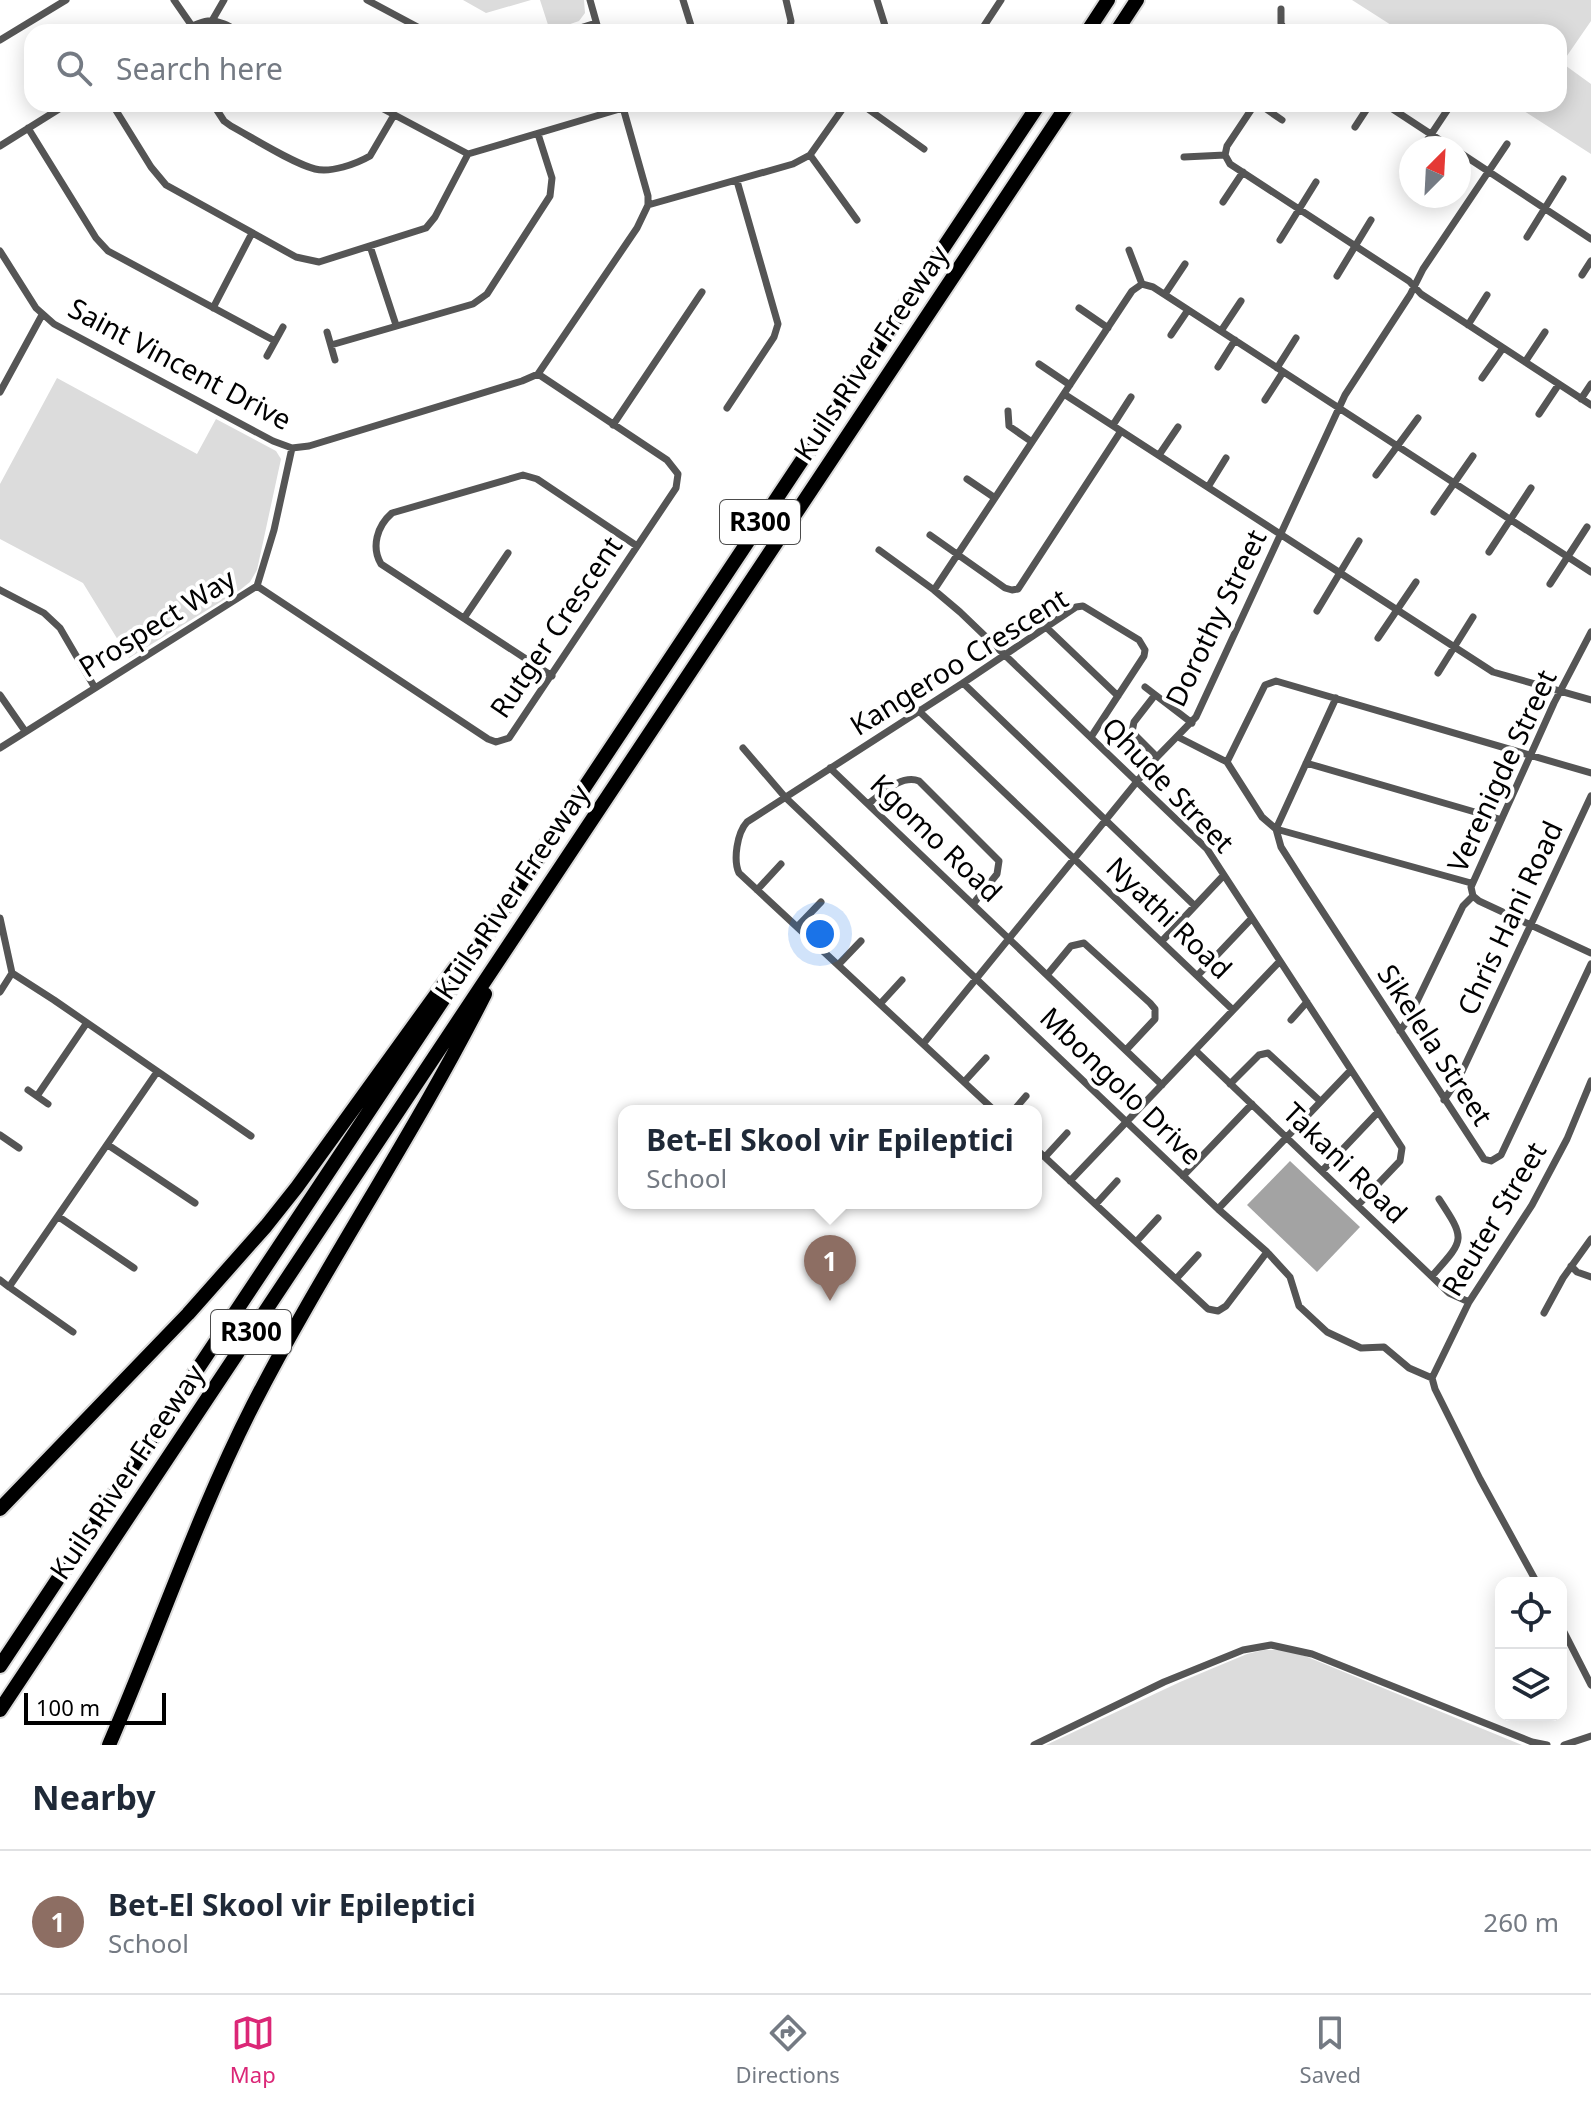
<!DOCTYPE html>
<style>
:root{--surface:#fff;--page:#f2f2f3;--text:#1f2937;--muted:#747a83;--line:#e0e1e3;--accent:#db2777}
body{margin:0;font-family:"Noto Sans",sans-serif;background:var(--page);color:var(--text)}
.controls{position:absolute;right:24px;bottom:24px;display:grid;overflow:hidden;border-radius:16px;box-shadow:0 4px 20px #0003}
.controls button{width:72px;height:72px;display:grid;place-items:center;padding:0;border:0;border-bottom:2px solid var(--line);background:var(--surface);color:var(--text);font:40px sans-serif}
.compass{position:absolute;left:1399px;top:136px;width:72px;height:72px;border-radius:50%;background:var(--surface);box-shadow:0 4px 20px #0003;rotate:24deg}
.scale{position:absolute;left:24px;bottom:20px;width:142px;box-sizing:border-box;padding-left:8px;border:4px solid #000;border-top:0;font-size:22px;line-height:28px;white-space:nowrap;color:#000;-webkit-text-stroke:6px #fff;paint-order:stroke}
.you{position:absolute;left:820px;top:934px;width:28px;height:28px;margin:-20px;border:6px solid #fff;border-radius:50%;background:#1a73e8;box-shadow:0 0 0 12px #1a73e833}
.badge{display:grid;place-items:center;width:52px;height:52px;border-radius:50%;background:var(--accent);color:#fff;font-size:26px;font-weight:700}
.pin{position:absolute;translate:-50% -66px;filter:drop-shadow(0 2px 4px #0008)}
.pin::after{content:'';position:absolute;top:42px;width:28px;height:24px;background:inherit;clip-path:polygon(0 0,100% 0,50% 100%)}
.popup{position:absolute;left:618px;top:1105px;width:424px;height:104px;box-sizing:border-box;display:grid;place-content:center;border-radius:16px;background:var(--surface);filter:drop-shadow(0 2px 6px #0005);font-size:26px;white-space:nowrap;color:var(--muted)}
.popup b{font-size:30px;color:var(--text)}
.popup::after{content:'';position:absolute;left:50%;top:100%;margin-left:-16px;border:16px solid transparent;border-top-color:var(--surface)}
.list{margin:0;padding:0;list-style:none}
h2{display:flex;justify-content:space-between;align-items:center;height:104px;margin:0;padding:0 32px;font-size:34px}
h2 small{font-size:26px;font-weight:400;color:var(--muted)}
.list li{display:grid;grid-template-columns:52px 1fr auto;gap:24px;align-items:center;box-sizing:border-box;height:144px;padding:0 32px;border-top:2px solid var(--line)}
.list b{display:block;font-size:30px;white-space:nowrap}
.list p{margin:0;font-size:26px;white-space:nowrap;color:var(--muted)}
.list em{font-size:26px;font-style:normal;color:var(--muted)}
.icon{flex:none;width:44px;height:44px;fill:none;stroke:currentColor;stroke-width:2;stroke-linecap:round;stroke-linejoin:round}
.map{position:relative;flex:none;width:1591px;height:1745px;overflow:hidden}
.search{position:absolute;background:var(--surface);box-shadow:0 4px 20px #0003;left:24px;right:24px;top:24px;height:88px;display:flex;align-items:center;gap:20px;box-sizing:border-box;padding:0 28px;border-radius:24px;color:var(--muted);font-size:30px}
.sheet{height:248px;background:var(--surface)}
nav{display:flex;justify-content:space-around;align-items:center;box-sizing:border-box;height:112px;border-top:2px solid var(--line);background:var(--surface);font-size:22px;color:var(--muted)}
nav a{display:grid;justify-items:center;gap:4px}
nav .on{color:var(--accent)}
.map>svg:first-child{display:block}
</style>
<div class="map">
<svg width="1591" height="1745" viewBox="0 0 1591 1745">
<rect width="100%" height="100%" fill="#fff"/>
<path fill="#dcdcdc" d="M463,0h68l-45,13z
M540,0h44l1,13 -6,8 -29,10z
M1352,0h239v21l-29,42 29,21v70l-78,-50h46v-72h-157z
M57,378l140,76 19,-35 60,32 5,8 -24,111 -7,12 -10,8 -111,68 -46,-75 -83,-44v-55z
M1264,1650h20l21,6 217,89h-476l134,-63 67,-28z"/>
<path fill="#a3a3a3" d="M1290,1161l70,66 -43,45 -70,-67z"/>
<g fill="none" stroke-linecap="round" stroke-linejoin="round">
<g stroke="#dbdbdb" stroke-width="18">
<path id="motorway" d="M1087,32l21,-32
M1116,32l21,-32
M0,1509l188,-195 78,-88 31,-39 159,-220
M0,1666l1039,-1562
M0,1710l1068,-1606
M109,1745c49,-113 88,-230 144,-340 72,-140 161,-270 232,-411"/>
</g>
<path stroke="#555" stroke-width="7" d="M174,0l18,26
M367,0l60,32
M590,0l9,32
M683,0l10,32
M786,0l5,21 -2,11
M877,0l10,32
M1281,9v14l4,9
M213,19l11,-19
M182,32c26,-16 32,-14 58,0
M567,32l29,-9
M980,32l21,-32
M0,40l66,-40
M112,104l39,63 15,18 130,72 23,5 107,-34 9,-11 33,-63
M213,104l11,17 7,5c22,12 61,37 84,43 16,4 41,-5 55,-13l24,-41
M374,104l94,50 155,-46
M861,104l63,45
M1259,104l23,16
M1385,104l67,44
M1355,127l15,-23
M28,128l68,110 12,13 167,90
M0,146l67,-42
M1422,148l28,-42
M1459,152l132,87
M810,155l47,65
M1225,155l2,-9 28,-42
M1184,157l41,-2 5,9 179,117 12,13 170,111
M1223,202l20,-30
M648,205l145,-41 17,-9 36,-51
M1527,237l36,-58
M1280,240l36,-58
M370,246l26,79
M1129,250l13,34 11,3 438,285
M0,251l36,57 18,16 219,117 19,7 17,-2 213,-65 16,-7 99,-146 11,-23v-9l-26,-92
M1582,275l9,-14
M1337,276l34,-56
M1165,294l20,-30
M213,308l39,-75
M1079,308l29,20
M1468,325l19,-30
M1221,331l20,-30
M327,332l8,28
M1171,335l17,-25
M331,345l142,-41 14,-10 63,-98 2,-18 -14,-44
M267,356l16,-29
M1525,362l20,-30
M1039,364l31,21
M1218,367l17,-27
M1277,368l19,-30
M1482,378l21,-30
M0,392l42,-77
M1064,394l429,278 98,28
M1581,399l10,-15
M1265,400l18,-28
M727,408l47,-71 4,-13 -41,-143
M1008,411l1,15 23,16
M1539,414l20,-30
M613,425l89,-133
M1113,425l18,-28
M1159,455l19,-28
M1376,475l42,-57
M967,479l28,19
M1208,487l18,-29
M1434,512l39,-56
M930,535l75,53 7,2 6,-1 103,-158
M879,550l55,40 26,22 247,237 195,299 -2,13 -42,44
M1489,552l42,-64
M1550,584l37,-57
M257,586l231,153 8,3 13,-4 167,-250 2,-14 -11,-14 -129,-86
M0,590l44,23 16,15 35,60
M934,590l198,-299 10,-7
M1317,611l42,-70
M464,618l44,-65
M1046,627l72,69
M1591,632l-37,71 -83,184 2,9 6,5 112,52
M1378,638l38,-56
M1438,673l35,-56
M552,676l-171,-112c-10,-17 -4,-38 11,-51l131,-38 14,4 100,67
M963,683l232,223
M1145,687l47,36
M901,694l332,316
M0,695l25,36
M1155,695l-21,27 -2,10 25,25
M1336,698l-60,131 195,54
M1178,737l49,25
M0,748l257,-162 17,-56 18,-82
M743,748l42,49 433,412 49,43 23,25 9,29 28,26 34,16 23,-1 25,21 23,10
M1306,763l193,56
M830,768l332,317
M1591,773l-315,-92 -11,4 -38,77 35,55 14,12 5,18 21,33 182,279 7,2 10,-6 90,-191
M868,804c14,-10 33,-30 51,-23l80,80 -2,13 -24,30
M757,890l24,-26
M0,918l12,55 -12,19
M797,927l24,-25
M1162,941l62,-66
M838,965l23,-24
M12,973l42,27 197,136
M1047,975l24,-29 13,-3 66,60 5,6v10l-29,31
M1198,975l54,-57
M880,1004l22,-24
M1291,1020l16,-18
M1400,1031l9,-13 54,-112 10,-10
M923,1044l234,-287 39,-40 149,-322 65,-100 13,-26 84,-125
M1195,1050l254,243 20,9
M964,1082l22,-24
M1230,1084l29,-29 9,-2 52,48
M28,1090l20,14
M37,1096l49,-72
M1444,1100l15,-22 132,-282
M995,1111l-256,-238c-6,-13 -2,-40 8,-51l216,-139 113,-76 7,-1 56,34 6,10 -1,6 -53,81
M1013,1111l13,-15
M0,1135l19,13
M108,1145l87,58
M1036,1149l172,160 10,2 8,-5 41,-54
M1045,1157l22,-24
M1322,1171l56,-59
M1183,1176l69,-72
M1070,1181l210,-220
M1096,1204l21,-23
M1218,1209l133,-139
M59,1217l75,51
M1136,1242l22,-24
M1571,1266l6,6 14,5
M1432,1276c33,-37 34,-36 7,-77
M1176,1279l22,-24
M0,1280l9,7 148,-215
M9,1287l64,45
M1544,1313l19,-35 28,-39
M1432,1378l37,-76 63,-97 35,-66 24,-58
M1432,1378l3,11 45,90 57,104
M1561,1626l30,59
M1034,1745l130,-63 79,-32 28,-5 41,9 220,88 15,3
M1564,1745l27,-9"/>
<use href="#motorway" stroke="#000" stroke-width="14"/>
</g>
<g text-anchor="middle" stroke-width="8" stroke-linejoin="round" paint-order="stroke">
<g fill="#fff" stroke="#4c4c4c" stroke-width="2">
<rect x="720" y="500" width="80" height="44" rx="6"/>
<rect x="211" y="1310" width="80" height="44" rx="6"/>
</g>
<g font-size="26" font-weight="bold" fill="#000">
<text x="760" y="531">R300</text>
<text x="251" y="1341">R300</text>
</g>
<g font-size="28" fill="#000" stroke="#fff">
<text transform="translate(871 353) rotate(-56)" y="10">Kuils River Freeway</text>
<text transform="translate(180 364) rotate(28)" y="10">Saint Vincent Drive</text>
<text transform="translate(1216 618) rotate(-64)" y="10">Dorothy Street</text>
<text transform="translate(157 623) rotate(-32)" y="10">Prospect Way</text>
<text transform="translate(556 627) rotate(-56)" y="10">Rutger Crescent</text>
<text transform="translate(959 662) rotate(-32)" y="10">Kangeroo Crescent</text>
<text transform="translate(1502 771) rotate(-65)" y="10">Verenigde Street</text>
<text transform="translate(1168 785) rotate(46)" y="10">Qhude Street</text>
<text transform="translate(936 838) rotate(44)" y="10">Kgomo Road</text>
<text transform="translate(512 892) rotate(-56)" y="10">Kuils River Freeway</text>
<text transform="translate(1169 918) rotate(44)" y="10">Nyathi Road</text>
<text transform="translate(1510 918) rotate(-65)" y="10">Chris Hani Road</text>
<text transform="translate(1435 1045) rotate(57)" y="10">Sikelela Street</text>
<text transform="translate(1121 1086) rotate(44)" y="10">Mbongolo Drive</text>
<text transform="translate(1345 1163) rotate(44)" y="10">Takani Road</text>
<text transform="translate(1494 1219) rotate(-59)" y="10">Reuter Street</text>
<text transform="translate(127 1472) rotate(-56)" y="10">Kuils River Freeway</text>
</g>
</g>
</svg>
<div class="controls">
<button><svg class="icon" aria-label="locate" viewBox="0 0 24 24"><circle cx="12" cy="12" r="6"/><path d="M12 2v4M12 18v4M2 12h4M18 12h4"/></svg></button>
<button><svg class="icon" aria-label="layers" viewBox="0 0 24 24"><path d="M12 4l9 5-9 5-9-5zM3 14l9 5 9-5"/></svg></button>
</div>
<svg class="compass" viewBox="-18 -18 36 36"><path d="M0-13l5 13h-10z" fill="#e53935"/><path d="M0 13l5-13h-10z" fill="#747a83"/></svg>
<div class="scale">100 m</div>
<div class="you"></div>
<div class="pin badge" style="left:830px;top:1301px;background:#8d6e63">1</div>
<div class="popup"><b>Bet-El Skool vir Epileptici</b>School</div>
<div class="search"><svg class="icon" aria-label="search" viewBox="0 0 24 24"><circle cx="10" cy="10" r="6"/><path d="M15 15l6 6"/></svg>Search here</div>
</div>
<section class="sheet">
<h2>Nearby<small></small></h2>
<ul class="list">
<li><span class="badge" style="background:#8d6e63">1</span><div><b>Bet-El Skool vir Epileptici</b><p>School</p></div><em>260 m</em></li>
</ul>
</section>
<nav>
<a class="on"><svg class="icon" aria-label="map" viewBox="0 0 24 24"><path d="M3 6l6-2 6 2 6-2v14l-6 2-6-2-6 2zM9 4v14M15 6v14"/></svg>Map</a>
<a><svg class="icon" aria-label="directions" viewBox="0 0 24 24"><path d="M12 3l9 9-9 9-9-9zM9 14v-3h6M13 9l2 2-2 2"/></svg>Directions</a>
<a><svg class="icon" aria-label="saved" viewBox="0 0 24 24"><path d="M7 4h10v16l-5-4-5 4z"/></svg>Saved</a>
</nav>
